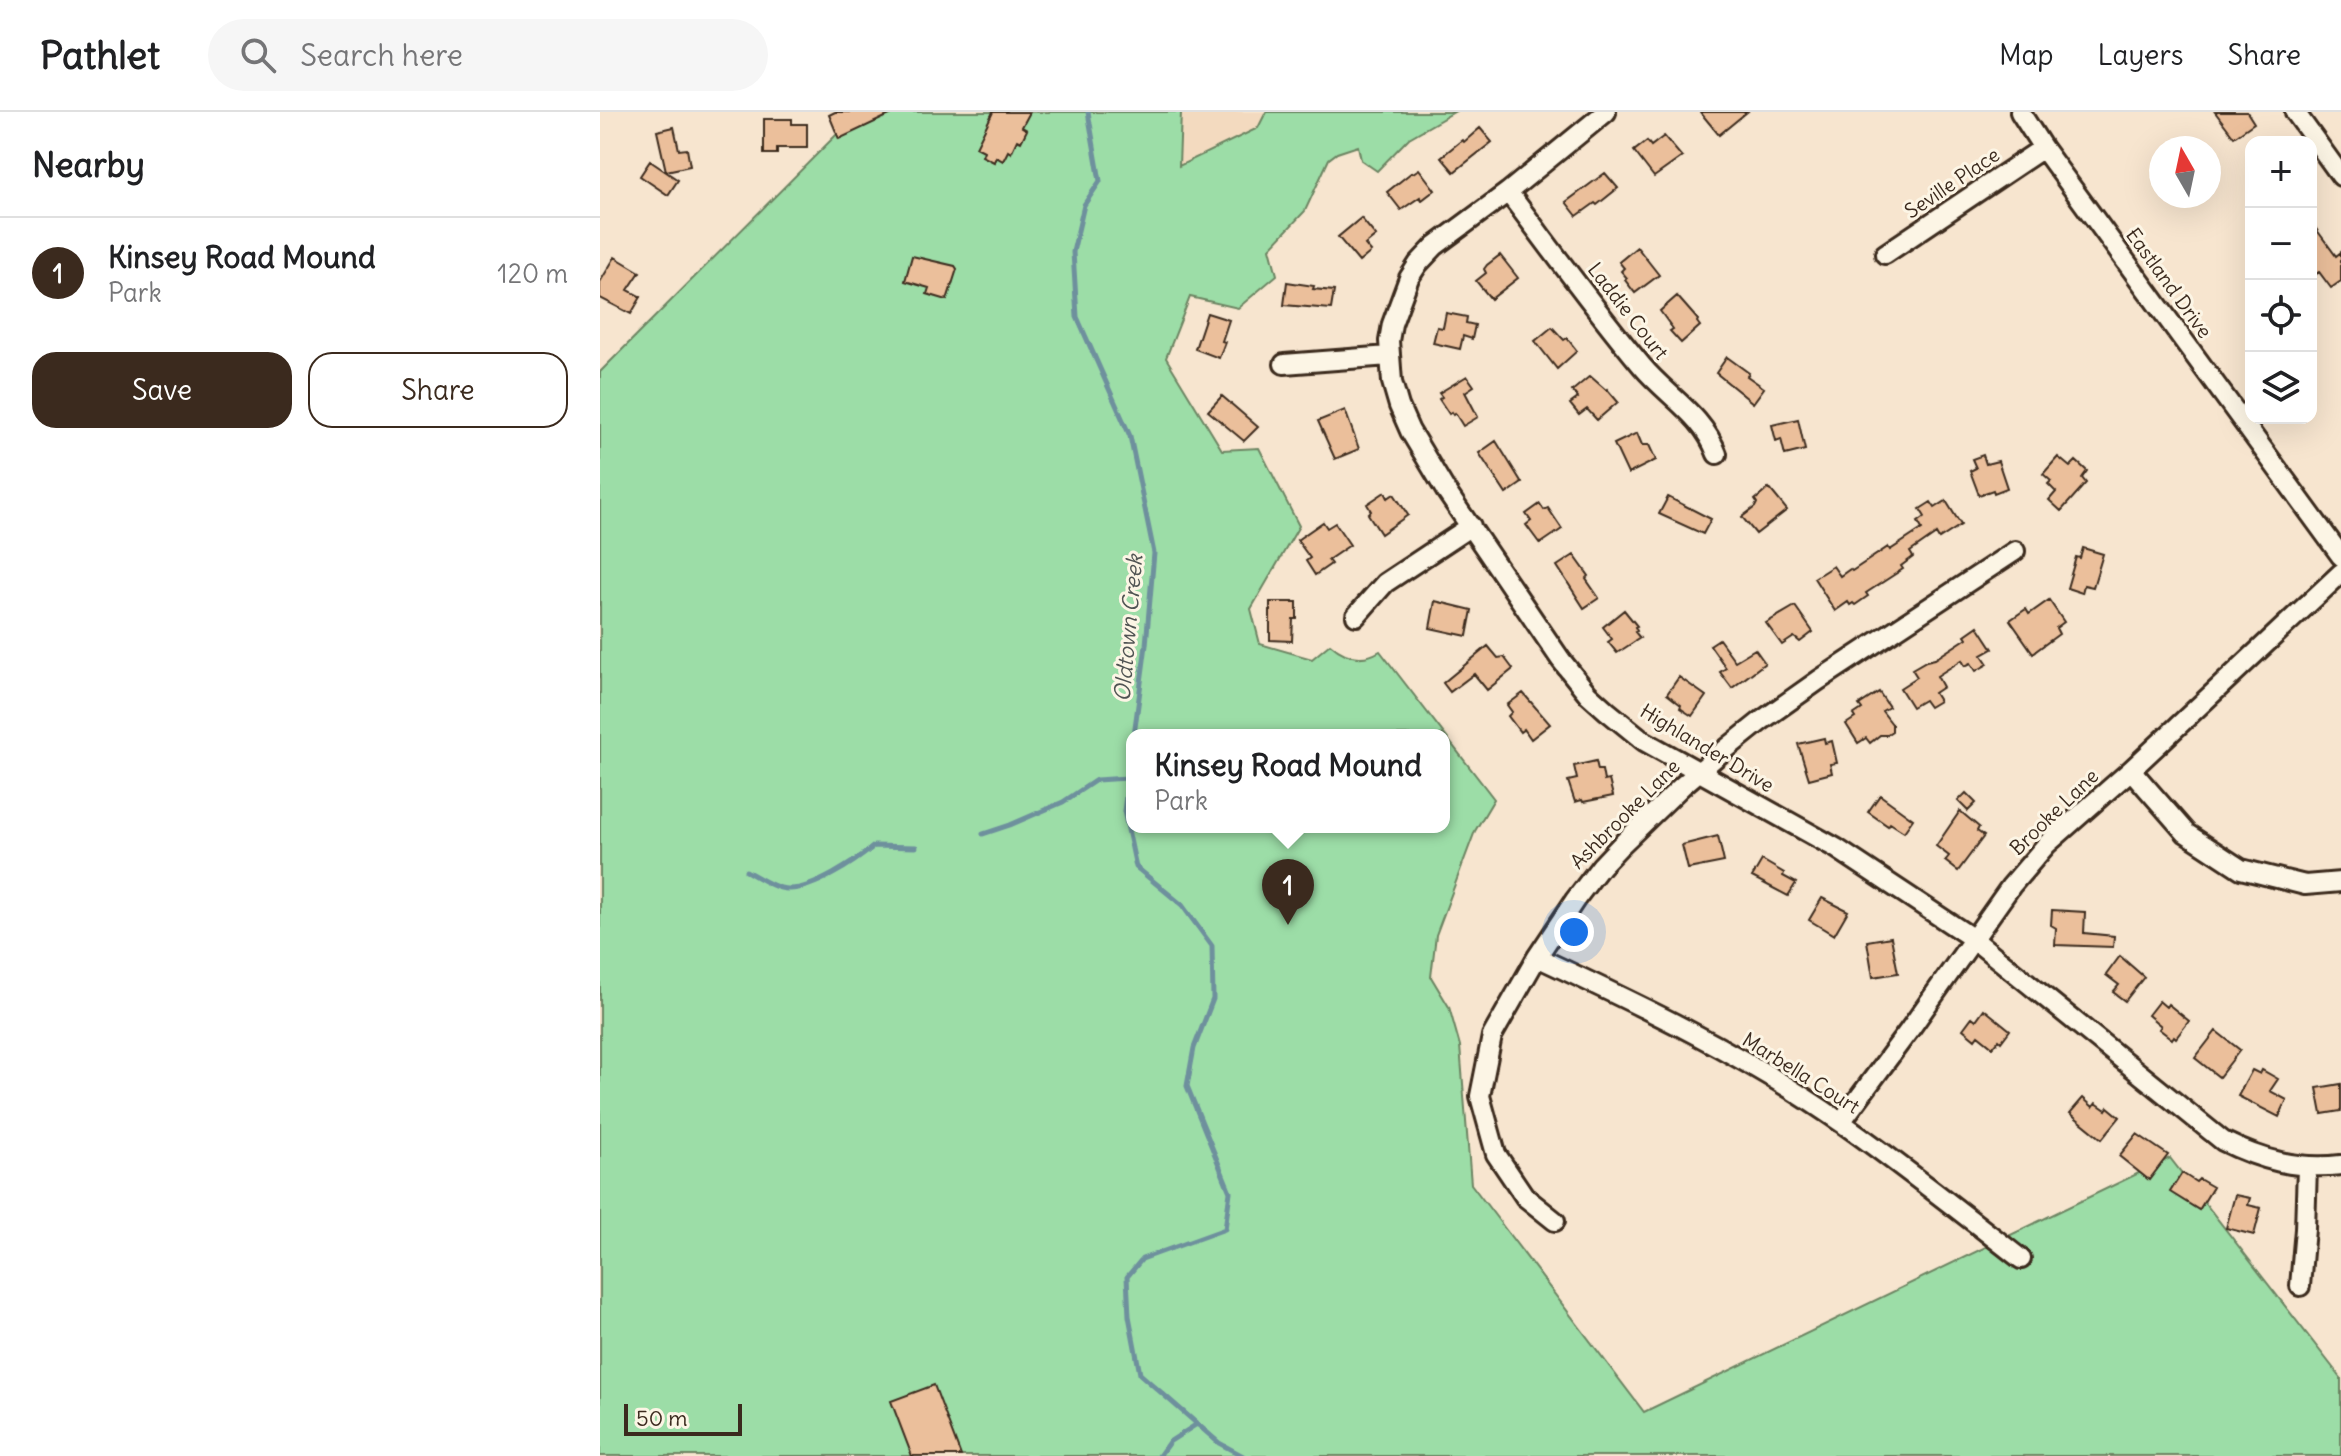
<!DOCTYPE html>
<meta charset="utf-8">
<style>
:root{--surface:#fff;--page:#f6f6f6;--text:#202124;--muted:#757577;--line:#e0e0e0;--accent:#3b2a1e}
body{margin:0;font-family:Delius,sans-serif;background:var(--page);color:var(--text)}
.controls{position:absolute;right:24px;top:24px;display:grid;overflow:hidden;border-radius:16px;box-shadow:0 8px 32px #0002}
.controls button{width:72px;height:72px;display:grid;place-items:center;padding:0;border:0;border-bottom:2px solid var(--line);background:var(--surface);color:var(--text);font:40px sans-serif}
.compass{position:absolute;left:1549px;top:24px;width:72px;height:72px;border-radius:50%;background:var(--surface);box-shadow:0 8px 32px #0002;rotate:351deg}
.scale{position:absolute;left:24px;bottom:20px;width:118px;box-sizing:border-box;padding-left:8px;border:4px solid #3b2a1e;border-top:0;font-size:22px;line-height:28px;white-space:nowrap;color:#3b2a1e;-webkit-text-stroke:6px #fcf5e5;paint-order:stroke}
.you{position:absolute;left:974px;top:820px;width:28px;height:28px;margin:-20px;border:6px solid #fff;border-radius:50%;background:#1a73e8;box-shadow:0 0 0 12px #1a73e833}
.badge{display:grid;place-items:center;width:52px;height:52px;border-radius:50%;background:var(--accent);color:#fff;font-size:26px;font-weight:700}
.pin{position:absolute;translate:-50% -66px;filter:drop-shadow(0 2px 4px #0008)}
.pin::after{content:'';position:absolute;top:42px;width:28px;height:24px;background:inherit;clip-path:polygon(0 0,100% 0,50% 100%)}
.popup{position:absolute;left:526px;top:617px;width:324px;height:104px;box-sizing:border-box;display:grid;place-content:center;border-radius:16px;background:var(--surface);filter:drop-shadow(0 2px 6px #0005);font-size:26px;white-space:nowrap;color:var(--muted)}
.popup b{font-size:30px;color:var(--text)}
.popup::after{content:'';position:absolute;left:50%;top:100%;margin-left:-16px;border:16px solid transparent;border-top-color:var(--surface)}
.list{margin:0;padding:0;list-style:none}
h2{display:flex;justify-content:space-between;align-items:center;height:104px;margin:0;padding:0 32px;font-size:34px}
h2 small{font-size:26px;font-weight:400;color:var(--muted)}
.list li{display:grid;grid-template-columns:52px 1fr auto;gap:24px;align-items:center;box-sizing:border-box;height:112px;padding:0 32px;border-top:2px solid var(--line)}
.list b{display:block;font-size:30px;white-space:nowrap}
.list p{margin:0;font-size:26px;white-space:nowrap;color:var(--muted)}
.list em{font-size:26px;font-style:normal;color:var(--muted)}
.actions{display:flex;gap:16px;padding:24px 32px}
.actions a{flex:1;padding:18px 0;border:2px solid var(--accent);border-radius:24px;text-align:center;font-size:28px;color:var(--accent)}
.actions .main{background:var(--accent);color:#fff}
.icon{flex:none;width:44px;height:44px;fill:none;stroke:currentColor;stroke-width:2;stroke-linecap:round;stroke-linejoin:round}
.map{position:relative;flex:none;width:1741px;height:1344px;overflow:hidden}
header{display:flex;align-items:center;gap:48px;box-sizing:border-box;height:112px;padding:0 40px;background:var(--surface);border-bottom:2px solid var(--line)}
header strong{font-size:38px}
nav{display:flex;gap:44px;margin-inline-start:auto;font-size:28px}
.search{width:560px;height:72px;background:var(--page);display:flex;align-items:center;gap:20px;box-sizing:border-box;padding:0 28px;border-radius:44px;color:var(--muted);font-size:30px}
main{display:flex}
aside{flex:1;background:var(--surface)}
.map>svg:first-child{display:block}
</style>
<header>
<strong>Pathlet</strong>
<div class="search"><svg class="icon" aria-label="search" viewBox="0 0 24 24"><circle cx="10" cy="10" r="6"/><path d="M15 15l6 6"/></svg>Search here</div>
<nav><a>Map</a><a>Layers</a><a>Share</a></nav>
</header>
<main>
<aside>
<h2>Nearby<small></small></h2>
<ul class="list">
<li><span class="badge">1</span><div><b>Kinsey Road Mound</b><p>Park</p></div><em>120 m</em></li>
</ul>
<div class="actions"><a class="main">Save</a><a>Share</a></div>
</aside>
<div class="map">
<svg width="1741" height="1344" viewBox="0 0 1741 1344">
<rect width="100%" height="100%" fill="#f7e5cf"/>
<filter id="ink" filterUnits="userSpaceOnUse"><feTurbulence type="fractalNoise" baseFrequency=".0125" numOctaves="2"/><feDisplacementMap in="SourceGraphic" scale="16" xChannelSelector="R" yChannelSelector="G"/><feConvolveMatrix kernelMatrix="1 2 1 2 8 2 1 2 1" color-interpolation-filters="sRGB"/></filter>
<g filter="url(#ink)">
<path fill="#f3dabf" d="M520,0h173l-87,133z"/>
<path fill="#9cdda7" stroke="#6c8462" stroke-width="2" fill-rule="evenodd" d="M259,0h322l-2,54 79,-38 8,-16h188l-45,26 -32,33 -16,-11 -3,-14 -21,7 -8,6 -24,52 -35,37 7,27 -39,33 -48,-11 -24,61 56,92 37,-2 40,78 -48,83 9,35 52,15 18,-15c16,14 32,18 50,7l114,148 -19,32 -39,104 -5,42 18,30 11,39 11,138 173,228 526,-254 171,220v78h-1741v-1084zM532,623h312v92h-312z"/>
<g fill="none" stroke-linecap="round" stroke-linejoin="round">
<path stroke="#6e909d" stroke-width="5" d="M488,0l12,69 -16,24 -11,47 4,65 53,119 24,117 -8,92 -12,90
M532,638l-8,61 12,56 46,38 30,41 1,53 -19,49 -7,38 43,106 -5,37 -83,30 -15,18 2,39 11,58 79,69 24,13
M383,722l27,-9 53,-23 33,-22 32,-2
M146,759c12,6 29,18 42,18 25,1 67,-27 86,-43l42,1
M559,1344l10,-14 28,-18"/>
</g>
<path fill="#ebbf9b" stroke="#3b2a1e" stroke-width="2" d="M235,0h61l-57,27 -10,-24z
M393,0h37l-8,15 5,3 -6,12 -4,-2 -6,13 -3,-2 -5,10 -7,-4 -2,5 -12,-6 2,-5 -8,-4z
M1100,0h47l-28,23z
M1615,0h32l7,11 -20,14z
M164,7h28v5h15v24h-30v6h-13z
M74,15l5,23 8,-1 3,17 -24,5 -9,-40z
M880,16l12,14 -38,30 -13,-15 21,-17 2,2z
M1064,24l18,21 -28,20 -20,-26 13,-10 4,5z
M50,49l28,19 -10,15 -28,-19z
M819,57l16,21 -13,10 -2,-3 -19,13 -14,-18 25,-20 1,1z
M1005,61l13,15 -21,17 -2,-2 -18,13 -11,-14z
M761,106l15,18 -11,9 6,7 -12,10 -21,-25z
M1711,110l25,34 5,-4v29l-10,7 -12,-16 -8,6z
M1037,135l22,28 -24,18 -10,-13 2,-2 -6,-7 3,-3 -5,-6z
M900,143l18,23 -27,21 -15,-18 10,-8 -2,-4 3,-4z
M312,144l43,10 2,3 -10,31 -20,-6 2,-6 -24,-7z
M15,145l25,15 -12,18 13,7 -10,17 -31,-16v-16z
M687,170l27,4 -1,3 21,2 -3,18 -47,-4z
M1077,184l21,24 -1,2 3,4 -19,17 -11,-12 3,-2 -13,-18z
M607,201l22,7 -7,21 3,1 -6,16 -24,-9z
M846,201l21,4 -1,6 9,2 -3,14 -9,-3 -3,13 -27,-6 4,-16 6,1z
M952,215l12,13 3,-2 10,13 -20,18 -22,-28z
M1127,245l22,16 -2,3 17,12 -11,15 -37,-30z
M867,264l7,10 -9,6 13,25 -15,9 -8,-13 -2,2 -2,-3 -2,2 -10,-15 3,-2 -3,-4z
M990,264l16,14 1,-1 11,13 -21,18 -10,-11 -8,6 -9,-11 8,-6 -6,-7z
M622,284l36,31 -14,14 -36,-30z
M745,298l14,39 -24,10 -17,-38z
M1198,307l7,31 -20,5 -4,-16 -5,2 -4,-16z
M1037,321l5,12h7l7,15 -28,14 -14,-30z
M896,329l26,42 -16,11 -27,-41z
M1383,343l3,9 12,-3 9,27 -13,5 -1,-3 -14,5 -9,-24 6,-3 -4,-9z
M1458,345l12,10 6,-6 11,10 -5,7 4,5 -25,28 -12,-11 7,-8 -8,-8 3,-3 -8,-7z
M1169,376l18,22 -31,24 -14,-17 13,-10 2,-4 -2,-3z
M785,380l3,6 6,-4 14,21 -27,19 -13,-20 3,-3 -4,-7z
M1068,385l43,22 -8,15 -44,-20z
M1346,389l15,24 -22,14 -3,-5 -26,18 3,5 -12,9 2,3 -37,24 2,3 -13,9 -2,-2 -3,2 -2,-3 -13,9 -21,-33 19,-12 7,10 10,-7 2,2 36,-24 2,3 32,-21 -4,-7 7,-5 -5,-8 11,-7 4,6z
M940,392l4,6 4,-2 14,21 -22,15 -14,-19 5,-4 -5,-7z
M723,410l4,6 8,-5 15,22 -22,15 3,4 -16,11 -9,-14 4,-3 -13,-18z
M1483,436l20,6 -10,33 -9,-2 -2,8 -15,-5 9,-31 4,1z
M974,443l15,21 -3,3 13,19 -15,10 -27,-42z
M1449,488l15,22 -8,6 3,6 -26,19 -23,-33 16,-11 3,5z
M835,489l37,9 -5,26 -37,-8z
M670,490h27v17h-4l-1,22 -22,-1z
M1195,494l18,26 -13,10 -6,-5 -12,8 -16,-22z
M1024,498l13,16 -2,1 2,4 -2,1 5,6 -23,15 -9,-11 4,-3 -9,-12z
M1378,514l15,23 -11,6 6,9 -12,7 -5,-8 -6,3 -3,-6 -25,16 6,11 -9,6 5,8 -10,6 -5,-7 -12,7 -12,-19 17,-11 -5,-8 14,-8 9,-2 32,-21 -2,-3z
M1119,527l16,22 20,-12 10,14 -33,25 -12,-16 6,-4 -16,-23z
M888,534l10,12 6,-1 9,12 -26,21 -13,-16 -24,18 -7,-9z
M1079,565l27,19 -14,20 -12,-8 1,-3 -14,-11z
M1279,580l10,15 -7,4 10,13v7l-6,4h-6l-10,8 -4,-5 -8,5 -12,-19 9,-6 -2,-3 9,-6 -3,-4z
M923,581l27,31 -19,15 -7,-10 -4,3 -12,-16 4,-4 -5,-7z
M1224,626l1,5 7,-2 5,22 -7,1 2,9 -23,6 -11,-35z
M996,649l2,9h4l2,11 5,-1 4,16 -30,6 -1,-2 -7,2 -7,-21 9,-2 -3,-13z
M1366,681l10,10 -8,8 -10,-10z
M1280,683l33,24 -9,13 -14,-9 -2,3 -20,-14z
M1360,699l19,16 -2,4 7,5 -26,35 -13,-10 4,-5 -13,-10z
M1118,724l6,26 -36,7 -6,-24z
M1162,748l22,13 -1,3 13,7 -8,13 -36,-19z
M1222,786l26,13 -14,24 -25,-15z
M1452,798l33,2 -1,21 30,3 -1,11 -58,-2 1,-17 -5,-3z
M1291,825l7,36 -25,4 -6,-36z
M1520,844l24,21 -19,24 -12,-9 6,-7 -13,-10z
M1559,889l7,6 2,-3 21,17 -13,17 -2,-2 -2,3 -13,-10 2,-3 -13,-11z
M1384,897l26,21 -9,12 -2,-2 -6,7 -15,-12 -3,4 -12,-10 9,-12 4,3z
M1616,919l24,19 -21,27 -24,-19z
M1652,958l8,4 2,-4 16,9 -8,12 17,9 -8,17 -41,-21z
M1741,972v27l-19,3 -5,-26z
M1483,986l10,9 3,-4 10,7 2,-3 12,10 -18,22 -32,-26z
M1537,1022l31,21 -19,25 -30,-24z
M1582,1061l14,9 3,-3 14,8 -14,23 -29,-18z
M1635,1083l15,3 -2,7 13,3 -7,27 -28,-7z
M334,1273l27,71h-49l-21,-55z"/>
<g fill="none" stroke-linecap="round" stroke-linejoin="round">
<g stroke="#3b2a1e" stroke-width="24">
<path id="minor" d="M1006,0l-98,80 -73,54 -17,18 -9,14 -17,46 -3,17 3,41 7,24 11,25 36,60 115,169 27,34 19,17 37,30 192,107 136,90 251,203c38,19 75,29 118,24
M1420,0l23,36 298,408
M1695,0l46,64
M908,80c44,58 87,118 134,174 25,30 61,49 75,88
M1285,142l158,-106
M684,252l105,-8
M756,504l29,-33 86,-57
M1531,658l55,63 55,36 64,16 36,-3
M937,845c105,49 210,99 305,166 61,43 120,90 179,136
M1241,1010l69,-93 101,-143 36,-42 84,-74 210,-197
M955,1109l-30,-24 -29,-43 -16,-58 12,-60 45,-79 38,-57 26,-34 19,-20 62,-60 34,-29 45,-36 58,-41 196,-129
M1700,1174l5,-57 2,-62"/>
</g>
<use href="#minor" stroke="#fcf5e5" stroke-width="18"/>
</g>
</g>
<g text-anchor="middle" stroke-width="6" stroke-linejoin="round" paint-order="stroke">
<g font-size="20" fill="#3b2a1e" stroke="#fcf5e5">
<text transform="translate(1352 71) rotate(-34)" y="7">Seville Place</text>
<text transform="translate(1569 171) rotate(54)" y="7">Eastland Drive</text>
<text transform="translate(1028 199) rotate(52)" y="7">Laddie Court</text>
<text transform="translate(1107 636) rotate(31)" y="7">Highlander Drive</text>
<text transform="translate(1454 700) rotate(-44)" y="7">Brooke Lane</text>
<text transform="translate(1025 702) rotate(-45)" y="7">Ashbrooke Lane</text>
<text transform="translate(1201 961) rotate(32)" y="7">Marbella Court</text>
</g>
<g font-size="22" font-style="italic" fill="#505453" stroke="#fcf5e5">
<text transform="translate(528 516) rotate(-85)" y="8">Oldtown Creek</text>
</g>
</g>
</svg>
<div class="controls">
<button>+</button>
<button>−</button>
<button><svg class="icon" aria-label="locate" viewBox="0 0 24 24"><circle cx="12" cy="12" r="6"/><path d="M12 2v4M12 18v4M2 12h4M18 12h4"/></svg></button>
<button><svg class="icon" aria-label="layers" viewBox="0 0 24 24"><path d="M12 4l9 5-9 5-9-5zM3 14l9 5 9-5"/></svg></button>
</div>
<svg class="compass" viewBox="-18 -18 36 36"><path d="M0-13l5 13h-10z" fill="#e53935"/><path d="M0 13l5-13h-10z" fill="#757577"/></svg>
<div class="scale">50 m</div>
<div class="you"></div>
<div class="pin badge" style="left:688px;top:813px">1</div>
<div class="popup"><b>Kinsey Road Mound</b>Park</div>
</div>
</main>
